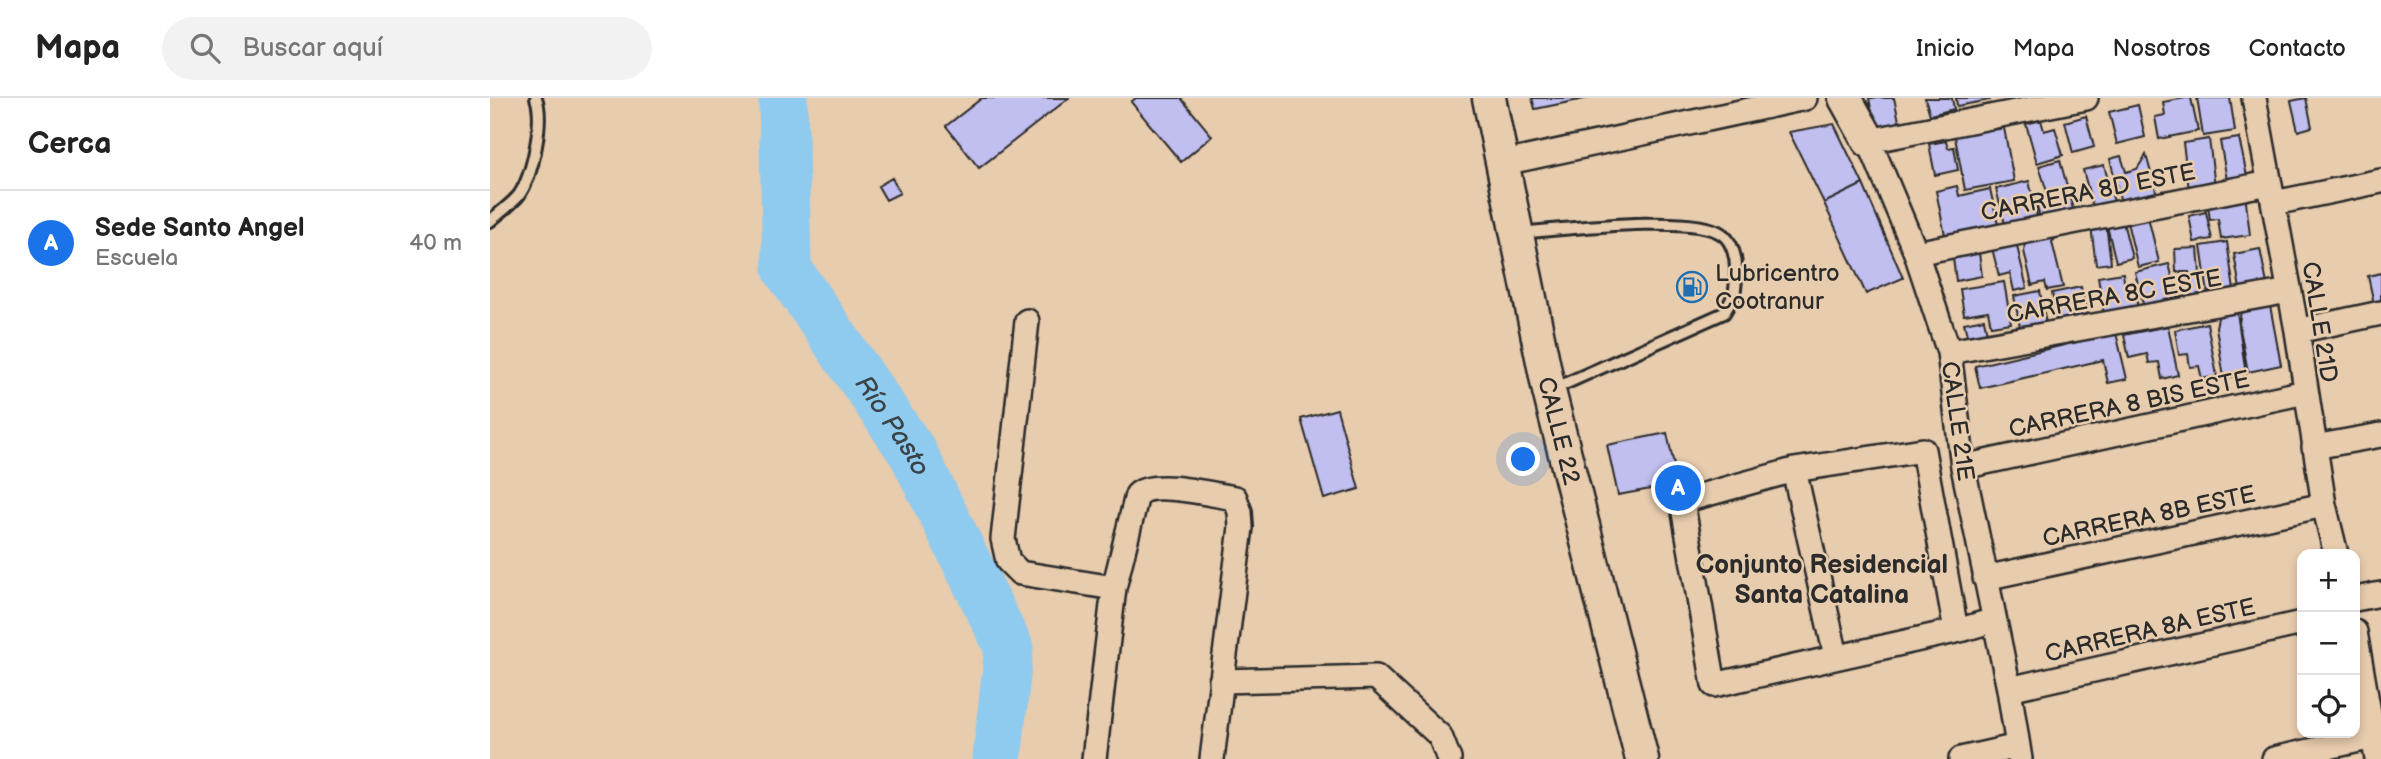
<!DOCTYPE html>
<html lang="es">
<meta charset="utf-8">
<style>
:root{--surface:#fff;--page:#f2f2f2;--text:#222;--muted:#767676;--line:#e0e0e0;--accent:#1a73e8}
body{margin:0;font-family:"Balsamiq Sans",sans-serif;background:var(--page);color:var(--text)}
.controls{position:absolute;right:21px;bottom:21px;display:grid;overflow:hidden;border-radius:14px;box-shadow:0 4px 10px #0003}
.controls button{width:63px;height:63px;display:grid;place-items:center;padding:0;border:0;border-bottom:2px solid var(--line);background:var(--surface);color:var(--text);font:35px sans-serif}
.you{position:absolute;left:1034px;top:362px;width:24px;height:24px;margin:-18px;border:5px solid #fff;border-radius:50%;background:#1a73e8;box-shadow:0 0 0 10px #1a73e833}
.badge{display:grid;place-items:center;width:46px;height:46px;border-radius:50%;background:var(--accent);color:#fff;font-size:23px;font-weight:700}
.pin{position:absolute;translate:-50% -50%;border:4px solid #fff;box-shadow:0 2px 7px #0006}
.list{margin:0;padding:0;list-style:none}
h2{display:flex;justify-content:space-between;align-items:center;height:91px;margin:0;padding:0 28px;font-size:30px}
h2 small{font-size:23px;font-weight:400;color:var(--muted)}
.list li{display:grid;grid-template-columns:46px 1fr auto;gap:21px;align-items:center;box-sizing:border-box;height:105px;padding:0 28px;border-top:2px solid var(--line)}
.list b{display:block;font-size:26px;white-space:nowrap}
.list p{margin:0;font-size:23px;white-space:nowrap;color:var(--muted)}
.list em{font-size:23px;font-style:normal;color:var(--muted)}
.icon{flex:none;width:38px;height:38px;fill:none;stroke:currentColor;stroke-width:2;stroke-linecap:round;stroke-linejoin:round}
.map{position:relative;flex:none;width:1891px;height:661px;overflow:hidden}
header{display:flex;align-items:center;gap:42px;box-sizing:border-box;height:98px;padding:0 35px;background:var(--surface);border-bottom:2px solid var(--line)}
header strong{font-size:33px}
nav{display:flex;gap:38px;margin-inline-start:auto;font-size:24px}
.search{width:490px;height:63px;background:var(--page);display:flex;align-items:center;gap:18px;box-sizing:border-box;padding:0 24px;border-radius:38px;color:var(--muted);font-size:26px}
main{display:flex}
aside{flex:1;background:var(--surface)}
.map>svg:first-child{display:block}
</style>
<header>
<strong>Mapa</strong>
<div class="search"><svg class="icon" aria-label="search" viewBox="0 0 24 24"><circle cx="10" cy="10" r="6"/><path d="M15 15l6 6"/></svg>Buscar aquí</div>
<nav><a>Inicio</a><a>Mapa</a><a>Nosotros</a><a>Contacto</a></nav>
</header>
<main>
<aside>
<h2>Cerca<small></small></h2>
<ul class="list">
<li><span class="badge">A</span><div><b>Sede Santo Angel</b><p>Escuela</p></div><em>40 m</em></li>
</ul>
</aside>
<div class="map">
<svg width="1891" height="661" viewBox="0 0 1891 661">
<rect width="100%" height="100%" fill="#e7ccae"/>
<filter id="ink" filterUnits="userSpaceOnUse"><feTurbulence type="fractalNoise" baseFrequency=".0143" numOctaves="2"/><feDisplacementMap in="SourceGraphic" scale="14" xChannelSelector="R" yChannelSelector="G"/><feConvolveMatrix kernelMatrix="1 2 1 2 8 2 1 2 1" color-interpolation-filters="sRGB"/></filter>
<g filter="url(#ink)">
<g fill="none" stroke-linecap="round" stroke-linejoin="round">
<path stroke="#8fcaef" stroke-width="49" id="s1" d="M293,0l4,171 126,184 96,195 -12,111"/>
</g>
<path fill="#c1bef0" stroke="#2b2b2b" stroke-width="2" d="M492,0h87l-90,70 -33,-42z
M646,0h45l31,38 -31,26 -50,-60z
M1042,0h57l-54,11z
M1379,0h25l7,32 -25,5z
M1435,0h27l2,11 -24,6z
M1466,0h34v2l-33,6z
M1695,0h6l7,33 -39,8 -4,-22 10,-2 -2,-13z
M1707,0h33l5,33 -32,5z
M1816,0l6,29 -14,4 -7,-30z
M1648,7l7,32 -28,7 -8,-32z
M1596,18l8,31 -21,6 -8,-31z
M1551,22l3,11 11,-3 8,27 -26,8 -11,-39z
M1344,26l29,60 -39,19 -35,-71z
M1499,27l5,5 10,-2 10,53 -49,9 -11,-58z
M1749,40l8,38 -20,4 -7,-39z
M1719,41l6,48 -26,3 -6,-47z
M1456,43l2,7 6,-1 4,23 -23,5 -6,-31z
M1656,57l12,43 -36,9 -12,-48 11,-3 5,16 11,-3z
M1570,62l13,49 -33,9 -6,-22 13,-4 -8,-26z
M1614,67l11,41 -21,6 -11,-42z
M402,80l8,15 -14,7 -8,-14z
M1539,83l8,35 -32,8 -9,-35z
M1373,86l40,94 -37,16 -42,-91z
M1467,88l2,10 31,-7 9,40 -53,11 -10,-49z
M1755,96l5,41 -29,4 -3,-20 -8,1 -3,-21z
M1716,114l6,27 -18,3 -5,-26z
M1635,116l23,3 11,45 -21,5z
M1632,120l10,40 -16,4 -10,-40z
M1616,126l5,39 -15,2 -5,-39z
M1576,129l-14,15 11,45 -16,3 -2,-8 -13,3 -8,-34 3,-20z
M1525,140l12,50 -13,3 -4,-18 -11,3 -8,-32z
M1737,144l8,55 -26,4 -8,-55z
M1708,150l4,52 -11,1 -2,-29h-13l-1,-23z
M1770,151l7,35 -27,5 -6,-35z
M1489,155l3,23 -26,5 -3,-23z
M1679,166l9,35 -34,9 -9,-36z
M1633,175l1,8 10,2 4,27 -34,5 -6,-38z
M1891,175v30l-7,1 -6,-28z
M1514,184l7,41 -20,3 -3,-15 -24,4 -4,-26z
M1591,189l6,27 -30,6 -5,-27z
M1550,193l7,38 -17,4 -2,-7 -8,1 -6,-31z
M1779,202l12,65 -33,7 -9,-49 3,-18z
M1746,207l10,70 -22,3 -8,-51 4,-19z
M1494,221l4,20 -19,4 -5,-20z
M1717,225l10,53 -15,3 -3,-13 -9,1 -2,-13 -9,1 -4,-25z
M1678,228l10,49 -16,4 -3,-17 -10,1 -2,-9 -18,4 -5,-23z
M1626,235l11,46 -19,4 -5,-23 -123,28 -5,-22z
M847,311l22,80 -35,10 -23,-80z
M1177,335l11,51 -60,11 -11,-50z"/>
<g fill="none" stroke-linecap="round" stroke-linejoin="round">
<g stroke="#2b2b2b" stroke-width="16">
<path id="lane" d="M0,123c9,-8 22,-17 29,-26 14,-20 25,-75 17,-97
M1029,135c40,-3 175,-20 203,1 10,7 14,23 14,34 0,23 0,25 -12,45l-173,77"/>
</g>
<g stroke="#2b2b2b" stroke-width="28">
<path id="street" d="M1764,0l43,233 27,174 12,49
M1014,65l301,-65
M1784,105l107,-22
M1426,155l353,-70
M537,223l-24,218 5,22 12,12 94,15
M1807,233l84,-18
M1459,254l340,-61
M1824,349l67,-12
M1473,369l342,-75
M1304,372l42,186
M1495,480l339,-73
M1865,501l26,-5
M1466,532l-33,-180 -129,20 -112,31 32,184 250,-56 30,-9
M1865,534l22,127
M731,583l155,-4 64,59 9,23
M1519,591l293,-66
M604,661l20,-171 23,-93c14,-16 76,0 98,3l5,14 1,15 -29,232
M1471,661l57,-13
M1530,661l-11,-70 -46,-222 -14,-115 -33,-99 -47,-112 217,-43
M1784,661l99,-22"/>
</g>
<g stroke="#2b2b2b" stroke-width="37">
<g id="secondary">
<path id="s2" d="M999,0l60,293 93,368"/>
<path d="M1355,0l24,43"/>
</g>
</g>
<use href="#lane" stroke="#e7ccae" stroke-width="10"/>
<use href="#street" stroke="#e7ccae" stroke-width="23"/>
<use href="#secondary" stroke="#e7ccae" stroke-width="32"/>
</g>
</g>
<defs>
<g id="fuel-ring" transform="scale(1.575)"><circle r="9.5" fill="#e7ccae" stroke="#1f6fb2" stroke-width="1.5"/><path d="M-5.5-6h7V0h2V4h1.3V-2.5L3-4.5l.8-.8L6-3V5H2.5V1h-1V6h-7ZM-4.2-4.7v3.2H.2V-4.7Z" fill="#1f6fb2"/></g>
</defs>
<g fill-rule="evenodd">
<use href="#fuel-ring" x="1202" y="189"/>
</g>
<g text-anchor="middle" stroke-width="5" stroke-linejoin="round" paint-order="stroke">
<g font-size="24" fill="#2b2b2b" stroke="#e7ccae">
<text transform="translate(1598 94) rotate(-11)" y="8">CARRERA 8D ESTE</text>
<text transform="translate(1624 198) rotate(-10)" y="8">CARRERA 8C ESTE</text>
<text transform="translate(1830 224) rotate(81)" y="8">CALLE 21D</text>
<text transform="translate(1639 306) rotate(-12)" y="8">CARRERA 8 BIS ESTE</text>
<text transform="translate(1468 323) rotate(82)" y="8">CALLE 21E</text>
<text dy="8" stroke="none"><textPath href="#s2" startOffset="340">CALLE 22</textPath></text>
<text transform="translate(1659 418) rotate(-12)" y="8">CARRERA 8B ESTE</text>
<text transform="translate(1660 532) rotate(-13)" y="8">CARRERA 8A ESTE</text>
</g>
<g font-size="24" fill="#2b2b2b" stroke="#e7ccae" text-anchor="start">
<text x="1225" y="183">Lubricentro<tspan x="1225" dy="28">Cootranur</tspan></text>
</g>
<g font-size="26" font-style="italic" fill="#3a4348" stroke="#e7ccae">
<text dy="9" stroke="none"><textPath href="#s1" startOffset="360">Río Pasto</textPath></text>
</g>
<g font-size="26" font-weight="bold" fill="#2b2b2b" stroke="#e7ccae">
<text x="1332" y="475">Conjunto Residencial<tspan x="1332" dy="30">Santa Catalina</tspan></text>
</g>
</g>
</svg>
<div class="controls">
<button>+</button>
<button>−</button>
<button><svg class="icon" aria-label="locate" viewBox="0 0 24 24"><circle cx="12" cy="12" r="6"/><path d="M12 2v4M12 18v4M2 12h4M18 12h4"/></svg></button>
</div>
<div class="you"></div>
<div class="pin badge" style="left:1188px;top:390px">A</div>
</div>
</main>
